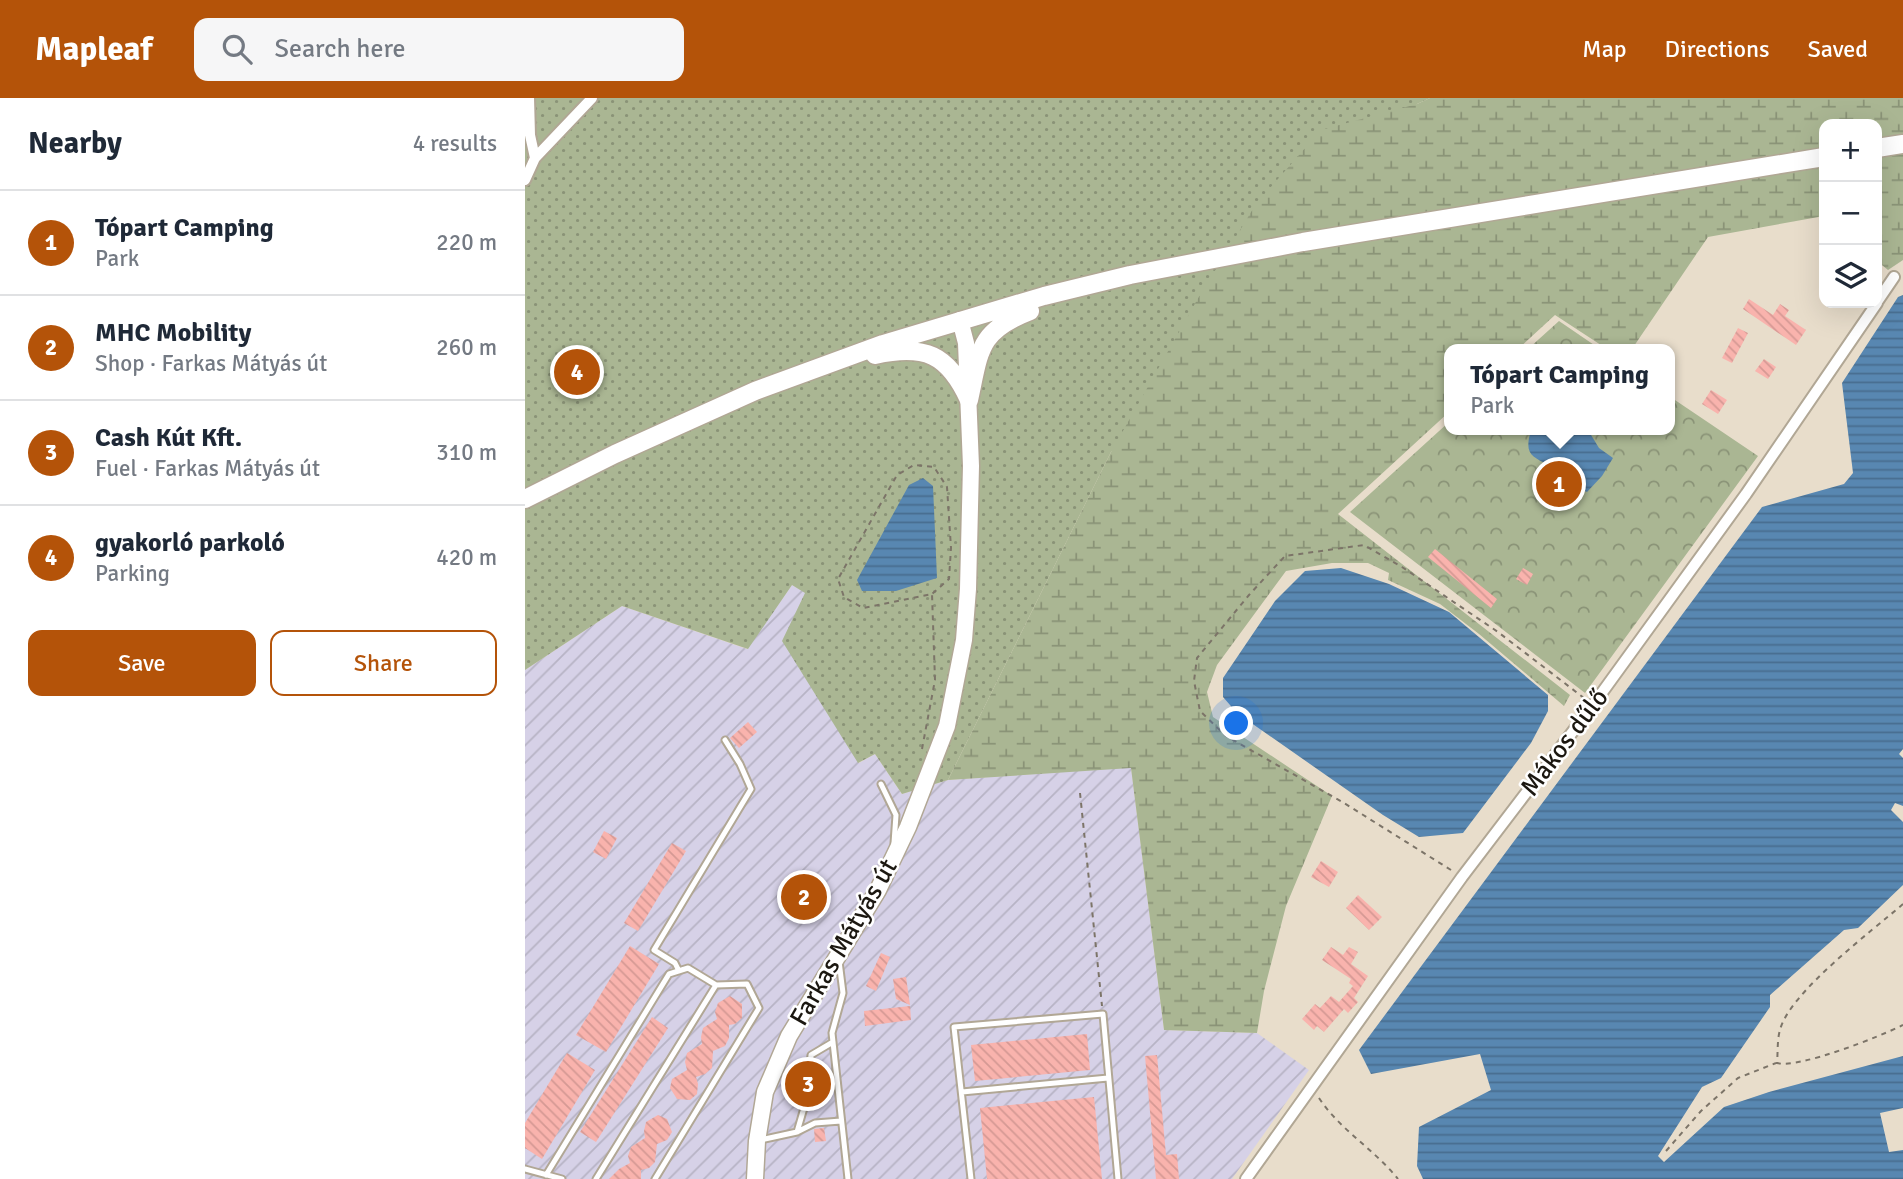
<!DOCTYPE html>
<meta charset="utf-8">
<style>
:root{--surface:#fff;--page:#f6f6f7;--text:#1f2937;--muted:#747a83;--line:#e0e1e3;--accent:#b45309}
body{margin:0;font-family:Signika,sans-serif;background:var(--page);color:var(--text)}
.controls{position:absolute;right:21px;top:21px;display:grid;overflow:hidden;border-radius:14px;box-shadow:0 7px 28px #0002}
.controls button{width:63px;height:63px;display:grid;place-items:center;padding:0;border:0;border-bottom:2px solid var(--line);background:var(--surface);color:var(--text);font:35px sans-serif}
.you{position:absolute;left:712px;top:626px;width:24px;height:24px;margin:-18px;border:5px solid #fff;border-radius:50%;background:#1a73e8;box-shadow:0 0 0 10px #1a73e833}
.badge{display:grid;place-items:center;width:46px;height:46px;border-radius:50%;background:var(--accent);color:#fff;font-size:23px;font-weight:700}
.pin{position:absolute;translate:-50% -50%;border:4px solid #fff;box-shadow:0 2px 7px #0006}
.popup{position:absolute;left:919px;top:246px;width:231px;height:91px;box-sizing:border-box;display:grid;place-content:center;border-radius:14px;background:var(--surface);filter:drop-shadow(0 2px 5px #0005);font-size:23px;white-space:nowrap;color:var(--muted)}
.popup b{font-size:26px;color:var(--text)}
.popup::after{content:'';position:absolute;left:50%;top:100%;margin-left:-14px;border:14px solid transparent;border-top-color:var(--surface)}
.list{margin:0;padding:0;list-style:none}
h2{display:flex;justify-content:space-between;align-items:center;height:91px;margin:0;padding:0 28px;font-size:30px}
h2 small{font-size:23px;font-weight:400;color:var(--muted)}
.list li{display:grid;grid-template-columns:46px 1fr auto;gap:21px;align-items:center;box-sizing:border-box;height:105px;padding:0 28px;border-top:2px solid var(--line)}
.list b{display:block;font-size:26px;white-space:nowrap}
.list p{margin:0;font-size:23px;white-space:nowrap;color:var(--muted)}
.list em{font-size:23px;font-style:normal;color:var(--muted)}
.actions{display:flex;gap:14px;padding:21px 28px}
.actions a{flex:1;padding:16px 0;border:2px solid var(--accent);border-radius:14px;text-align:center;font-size:24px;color:var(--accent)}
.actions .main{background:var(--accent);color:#fff}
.icon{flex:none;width:38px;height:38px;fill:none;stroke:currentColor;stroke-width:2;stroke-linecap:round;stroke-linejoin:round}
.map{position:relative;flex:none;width:1378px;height:1081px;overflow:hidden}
header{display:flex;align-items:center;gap:42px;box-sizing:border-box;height:98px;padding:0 35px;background:var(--accent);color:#fff}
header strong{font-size:33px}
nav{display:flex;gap:38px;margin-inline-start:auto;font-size:24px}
.search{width:490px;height:63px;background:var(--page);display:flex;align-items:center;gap:18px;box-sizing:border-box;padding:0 24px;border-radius:14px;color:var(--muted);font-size:26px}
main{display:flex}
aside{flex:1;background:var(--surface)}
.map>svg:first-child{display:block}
</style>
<header>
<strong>Mapleaf</strong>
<div class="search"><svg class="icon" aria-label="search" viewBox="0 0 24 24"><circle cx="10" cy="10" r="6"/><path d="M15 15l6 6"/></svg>Search here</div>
<nav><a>Map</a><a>Directions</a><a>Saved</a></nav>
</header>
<main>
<aside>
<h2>Nearby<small>4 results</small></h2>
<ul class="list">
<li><span class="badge">1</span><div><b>Tópart Camping</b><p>Park</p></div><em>220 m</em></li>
<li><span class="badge">2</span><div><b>MHC Mobility</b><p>Shop · Farkas Mátyás út</p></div><em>260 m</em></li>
<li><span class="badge">3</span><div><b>Cash Kút Kft.</b><p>Fuel · Farkas Mátyás út</p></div><em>310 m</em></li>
<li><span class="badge">4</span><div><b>gyakorló parkoló</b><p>Parking</p></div><em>420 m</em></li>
</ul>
<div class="actions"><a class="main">Save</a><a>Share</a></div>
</aside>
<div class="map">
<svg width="1378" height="1081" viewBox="0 0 1378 1081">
<defs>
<pattern id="industrial-furrows" width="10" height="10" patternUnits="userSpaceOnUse" patternTransform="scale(1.75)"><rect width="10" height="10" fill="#d6d1e7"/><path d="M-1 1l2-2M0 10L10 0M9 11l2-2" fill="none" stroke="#b7b3c5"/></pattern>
<pattern id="grass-dots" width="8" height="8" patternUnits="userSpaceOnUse" patternTransform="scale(1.75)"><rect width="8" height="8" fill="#aab693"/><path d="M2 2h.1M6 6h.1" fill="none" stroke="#8a9377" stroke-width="1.8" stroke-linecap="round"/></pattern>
<pattern id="wetland-marsh" width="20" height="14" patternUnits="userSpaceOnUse" patternTransform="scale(1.75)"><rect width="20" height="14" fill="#aab693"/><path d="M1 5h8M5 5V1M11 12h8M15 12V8" fill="none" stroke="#8a9377"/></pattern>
<pattern id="park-crowns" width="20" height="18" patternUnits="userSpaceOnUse" patternTransform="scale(1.75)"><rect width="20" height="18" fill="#aab693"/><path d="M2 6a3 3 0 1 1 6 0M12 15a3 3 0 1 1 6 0" fill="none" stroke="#8a9377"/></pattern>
<pattern id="water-rules" width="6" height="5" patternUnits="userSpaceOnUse" patternTransform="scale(1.75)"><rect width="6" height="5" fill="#5887b1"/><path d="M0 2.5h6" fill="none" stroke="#486d8f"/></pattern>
<pattern id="building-back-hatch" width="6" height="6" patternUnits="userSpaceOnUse" patternTransform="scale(1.75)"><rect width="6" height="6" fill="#f9b3ad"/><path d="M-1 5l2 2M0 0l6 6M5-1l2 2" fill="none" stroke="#d59994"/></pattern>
</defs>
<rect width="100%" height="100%" fill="#e8ddcb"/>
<path fill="url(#industrial-furrows)" d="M267,487l14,8 53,170 16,-9 27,40 46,-14 183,-13 33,263 93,3 52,37 -77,109h-707v-509l97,-64 125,43z"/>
<path fill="url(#grass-dots)" d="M0,0h905l-13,6 -306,348 -163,328 -46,14 -27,-40 -17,9 -76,-122 23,-48 -13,-8 -44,64 -126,-43 -97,64z"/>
<path fill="url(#wetland-marsh)" d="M905,0h473v162l-15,10 -11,-9v-137h-53v92l-116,21 -76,112h-25l-52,-34 -37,34h-69v63l-111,102 232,181 -6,11 -85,-72 -39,-30 -52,-24 1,-7 -21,-10h-36l-46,8 -69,94 -10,27 6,25 119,79 -46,110 -22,85 -7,42 -93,-3 -33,-262 -183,12 163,-328 86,-152 59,-96 65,-74 96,-26z"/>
<path fill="url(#park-crowns)" d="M1034,223l41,28h-72z
M1144,298l89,60 -173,237 -235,-181 99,-90v8h220z"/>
<path fill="url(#water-rules)" d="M1378,197v454l-4,5 4,4v48l-8,-3 -4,7 12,12v63l-45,43 -14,2 -74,65v12l-49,71 -19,9 -44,69 6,6 60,-55 45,-15 134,-36v52l-23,5 9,39 14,-2v29h-480l-6,-13 2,-39 72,-37 -11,-36 -109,20 -12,-24 403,-543 82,-23 9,-11 -11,-90 56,-86z
M1006,332h57l11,18 14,10 -11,18 -15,16c-5,-2 -11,-5 -16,-8 -7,-6 -14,-15 -22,-19 -18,-9 -25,-11 -18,-35z
M398,380l10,8 4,92 -41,13h-34l-5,-11 52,-95z
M816,470l48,16 60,28 99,83v16l-17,32 -68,90 -44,4 -36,-22 -146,-102 -14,-16v-19l52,-77 30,-30z"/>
<path fill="url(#building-back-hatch)" d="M1224,201l24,16 7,-11 9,6 -4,6 21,14 -10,15 -53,-36z
M1213,230l10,5 -16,30 -10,-5z
M1239,261l12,8 -8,12 -13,-8z
M1186,292l16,10 -9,14 -16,-10z
M910,451l62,50 -6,9 -63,-51z
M998,470l10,6 -6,11 -11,-6z
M223,624l9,10 -18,16 -9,-10z
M79,733l13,7 -11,21 -13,-7z
M147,745l14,8 -48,80 -14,-8z
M796,763l17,11 -9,15 -18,-10z
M833,797l24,22 -13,13 -23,-22z
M105,848l29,18 -53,88 -30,-17z
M806,849l12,8 6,-8 9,5 -7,12 17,12 -14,22 4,4 -10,11 -4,-4 -20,23 -7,-6 -3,4 -12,-11 13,-15 5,4 11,-12 8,6 14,-16 -4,-3 2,-4 -29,-19z
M356,855l9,4 -14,34 -10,-5z
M381,879l4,28 -14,-6 -3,-20z
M205,898l12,8v14l-7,6 -6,1v13l-4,8 -12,5 -1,17 -7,6 -9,3 2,7 -1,10 -7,6 -13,-1 -7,-11 2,-9 15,-9 -2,-8 2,-9 15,-9 -1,-7 2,-9 14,-9 -2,-7 3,-9z
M385,908l1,14 -46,6 -1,-15z
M127,919l16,11 -72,114 -16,-10z
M562,936l3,36 -115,11 -4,-36z
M42,955l28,17 -53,89 -17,-11v-25z
M632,957l9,100 11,-1 2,25h-23l-11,-123z
M569,999l8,82h-115l-7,-71z
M133,1017l9,4 5,13 -5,8 -10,4 -2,18 -6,6 -8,2v9h-32l10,-10 11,-6 -2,-7 3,-9 14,-9 -1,-7 2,-9z
M299,1030l2,13 -11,1 -1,-13z"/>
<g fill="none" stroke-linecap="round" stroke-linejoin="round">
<g stroke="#b1a795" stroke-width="9">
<path id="lane" d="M356,686l15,31 -2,28
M314,863l4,32 -11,40 16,146
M154,873l-4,-8 -21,-13 97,-161 -11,-25 -15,-24
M437,994l146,-14
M272,1034l9,-31 5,-46 22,-13
M235,1042l37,-8 18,-9 26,-2
M0,1071l37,10
M21,1077l123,-201 19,-6 28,17 31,-1 12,24 -104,171
M71,1081l120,-194
M446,1081l-17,-152 149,-13 15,165"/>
</g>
<g stroke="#b1a795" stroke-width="14">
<path id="street" d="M4,0l1,37 5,23
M0,82l10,-22 57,-60
M1352,204l17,-25
M721,1081l216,-302 131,-172 153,-211 131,-191"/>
</g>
<g stroke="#b1a795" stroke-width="19">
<path id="secondary" d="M230,1081l2,-38 8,-49 24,-56 89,-146 30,-63 39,-101 17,-86 4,-51 3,-123 -5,-123 -6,-23"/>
</g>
<g stroke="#b1a795" stroke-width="21">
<path id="primary" d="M1352,50l26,-4
M350,257c50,-11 73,-1 94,45
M444,302c11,-50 9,-69 61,-89
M0,401l90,-45 140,-63 128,-47 161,-48 86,-21 173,-33 521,-85"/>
</g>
<path stroke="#7c7468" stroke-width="2" stroke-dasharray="5 5" stroke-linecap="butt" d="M397,651l13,-69 -3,-86 -69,14 -19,-11 -6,-18 59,-104 17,-10 20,2 13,20 4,61 -2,31 -17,15
M555,695l22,213
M926,772l-107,-67 -118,-67 -26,-25 -6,-30 3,-23 52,-63 36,-39 79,-11 38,22 96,65 86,66
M1378,806c-31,27 -114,89 -123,126 -3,10 -2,22 -3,33 22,6 104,-27 126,-38
M794,1000c21,32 55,51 79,81
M1141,1053l35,-40 37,-33 38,-15"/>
<use href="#lane" stroke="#fff" stroke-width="5"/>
<use href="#street" stroke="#fff" stroke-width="10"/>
<use href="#secondary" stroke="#fff" stroke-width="16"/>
<use href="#primary" stroke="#fff" stroke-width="18"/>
</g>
<g text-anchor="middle" stroke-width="5" stroke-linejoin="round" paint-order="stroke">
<g font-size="26" fill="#1b1710" stroke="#fff">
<text transform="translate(1039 644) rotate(-53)" y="9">Mákos dűlő</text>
<text transform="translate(318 844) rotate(-60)" y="9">Farkas Mátyás út</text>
</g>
</g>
</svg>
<div class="controls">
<button>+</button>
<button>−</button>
<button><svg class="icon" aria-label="layers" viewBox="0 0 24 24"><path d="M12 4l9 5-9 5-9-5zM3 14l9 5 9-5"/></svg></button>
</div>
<div class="you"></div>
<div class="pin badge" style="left:1034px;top:386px">1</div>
<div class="popup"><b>Tópart Camping</b>Park</div>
<div class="pin badge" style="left:279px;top:799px">2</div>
<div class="pin badge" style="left:283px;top:986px">3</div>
<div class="pin badge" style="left:52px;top:274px">4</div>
</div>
</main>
